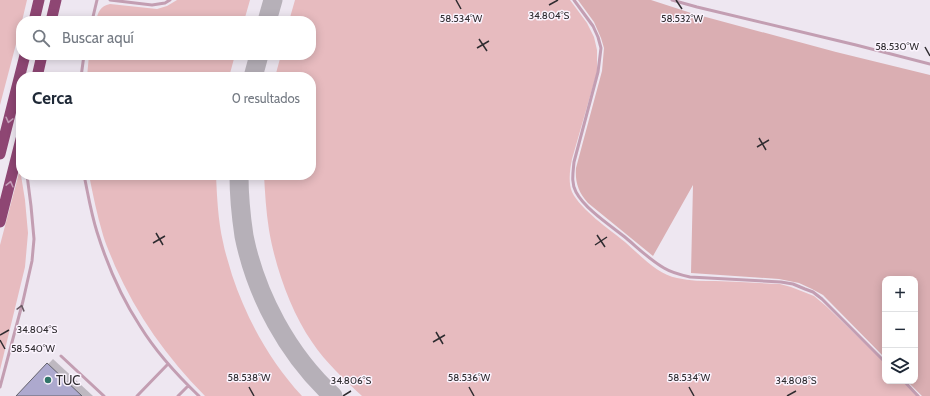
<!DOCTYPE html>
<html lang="es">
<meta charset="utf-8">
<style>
:root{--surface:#fff;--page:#f6f6f7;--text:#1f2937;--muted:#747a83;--line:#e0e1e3}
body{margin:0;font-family:Cabin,sans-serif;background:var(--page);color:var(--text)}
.controls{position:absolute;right:12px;bottom:12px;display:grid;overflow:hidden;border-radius:8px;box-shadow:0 2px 10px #0003}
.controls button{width:36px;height:36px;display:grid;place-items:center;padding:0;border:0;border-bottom:1px solid var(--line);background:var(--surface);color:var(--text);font:20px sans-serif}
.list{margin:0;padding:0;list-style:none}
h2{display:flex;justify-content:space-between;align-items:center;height:52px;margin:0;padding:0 16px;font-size:17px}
h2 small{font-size:13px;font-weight:400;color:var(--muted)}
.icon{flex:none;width:22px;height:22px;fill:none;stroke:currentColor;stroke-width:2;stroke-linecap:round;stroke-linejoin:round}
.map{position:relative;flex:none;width:930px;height:396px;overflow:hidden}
.search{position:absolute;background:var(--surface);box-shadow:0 2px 10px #0003;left:16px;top:16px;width:300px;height:44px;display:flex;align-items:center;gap:10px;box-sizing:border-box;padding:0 14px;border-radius:16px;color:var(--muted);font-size:15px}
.panel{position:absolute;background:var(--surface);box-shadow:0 2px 10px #0003;left:16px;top:72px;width:300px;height:108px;border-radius:16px}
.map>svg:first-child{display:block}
</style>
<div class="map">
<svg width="930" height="396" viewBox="0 0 930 396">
<rect width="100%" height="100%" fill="#eee7f1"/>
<path fill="#e7bbbf" d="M0,0h27l-5,21h-1v4l-21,80z
M177,0h73l-6,21h-148c2,-9 4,-15 14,-17l47,5 10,-3z
M295,0h275l17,23 7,14 3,13v22l-25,87c-2,10 -4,23 0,33 9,18 37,37 53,50 14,12 33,33 52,36 13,3 26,3 39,3 21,1 43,2 64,3l11,3 23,9 12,10 59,57v18h19l16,15h-558c-18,-17 -36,-33 -50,-54 -21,-30 -37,-76 -43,-112 -3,-19 -4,-37 -5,-55h47v-98h-36l6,-22h30v-34h-22z
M89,55h146l-6,22h-142z
M20,169l5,31 3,33 -3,34 -25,103v-125z
M89,175h127c1,22 2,45 7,67 2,11 6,22 9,33 15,45 38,86 70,121h-97c-38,-38 -68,-81 -90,-130 -4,-10 -9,-21 -12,-31 -6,-20 -10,-40 -14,-60z"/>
<path fill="#daaeb2" d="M578,0h73l40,13 145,39 94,23v321h-8l-15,-15h8v-102h-30v79l-62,-63 -11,-6 -13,-6 -20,-4 -88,-6 2,-88 -40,71 -65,-53c-10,-11 -13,-21 -12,-35l26,-97 2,-23 -3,-10 -7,-16z"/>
<path fill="#0003" d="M53,359l40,37h-75z"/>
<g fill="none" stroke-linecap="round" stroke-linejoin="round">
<path stroke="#b6b0b8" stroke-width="19" d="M267,21l6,-21
M253,77l6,-22
M239,175c0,20 2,41 5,61 12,59 44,119 89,160"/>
</g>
<path fill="#ada9ce" stroke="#63626c" d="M47,363l35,33h-66z"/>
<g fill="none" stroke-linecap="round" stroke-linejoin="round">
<path stroke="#c39eb2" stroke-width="3" d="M110,0l42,5 13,-2 5,-3
M574,0l19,26 5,11 3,11 -3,24 -24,90c-1,11 -3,21 2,30 9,17 35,34 50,46 12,10 24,22 38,30 8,5 17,7 26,9l91,5 12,2 12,5 8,3 9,7 63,63
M672,0l25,7 159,38 74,19
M92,21l5,-21
M81,77l3,-22
M84,175c4,19 7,38 13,57 10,32 24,65 43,94 16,26 37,49 59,70
M61,356l43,40
M904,381l14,15
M0,387l23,-86 9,-40 2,-22 -3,-33 -4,-31
M137,396l31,-32
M178,396l10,-10"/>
<path stroke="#8e4673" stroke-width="11" d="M34,21l5,-21
M51,21l5,-21
M37,77l5,-22
M0,154l25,-99
M0,222l21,-83"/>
</g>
<defs><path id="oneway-chevron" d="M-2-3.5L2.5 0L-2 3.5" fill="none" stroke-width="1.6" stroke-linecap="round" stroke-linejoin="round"/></defs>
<g stroke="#c49db8">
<use href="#oneway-chevron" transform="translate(9 120) rotate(104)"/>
<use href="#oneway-chevron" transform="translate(10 184) rotate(-76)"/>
</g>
<use stroke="#6a5a64" href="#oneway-chevron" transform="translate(21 308) rotate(-75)"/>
<path fill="none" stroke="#2f2c30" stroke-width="1.5" d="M456,0l5,9M676,0l6,9M549,5l9,-5M479,39l8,12M925,47l5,9M477,48l12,-7M759,138l7,12M757,147l12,-7M156,233l7,12M597,235l8,12M153,243l12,-7M595,245l12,-8M436,332l7,12M0,335l9,-5M0,340l5,9M433,342l12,-7M249,387l5,9M469,387l5,9M689,387l5,9M343,396l8,-5M787,396l9,-5"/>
<circle fill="#317569" stroke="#fbf4fe" stroke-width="1.5" cx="48" cy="380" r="4"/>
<g text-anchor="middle" stroke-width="3" stroke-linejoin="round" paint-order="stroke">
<g font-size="13" fill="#2f2c30" stroke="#fbf4fe" text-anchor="start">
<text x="56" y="385">TUC</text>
</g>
</g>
<g font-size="10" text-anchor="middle" fill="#2f2c30" stroke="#fbf4fe" stroke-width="3" stroke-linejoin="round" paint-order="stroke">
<text x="549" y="19">34.804°S</text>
<text x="461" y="22">58.534°W</text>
<text x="682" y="22">58.532°W</text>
<text x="897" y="50">58.530°W</text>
<text x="37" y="333">34.804°S</text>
<text x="33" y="352">58.540°W</text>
<text x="249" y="381">58.538°W</text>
<text x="469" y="381">58.536°W</text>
<text x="689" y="381">58.534°W</text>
<text x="351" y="384">34.806°S</text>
<text x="796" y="384">34.808°S</text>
</g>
</svg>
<div class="controls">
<button>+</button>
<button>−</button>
<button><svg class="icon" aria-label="layers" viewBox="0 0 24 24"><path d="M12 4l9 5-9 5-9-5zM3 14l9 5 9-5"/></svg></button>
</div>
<div class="search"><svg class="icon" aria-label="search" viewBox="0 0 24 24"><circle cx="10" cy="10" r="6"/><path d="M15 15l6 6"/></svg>Buscar aquí</div>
<section class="panel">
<h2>Cerca<small>0 resultados</small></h2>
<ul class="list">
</ul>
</section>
</div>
